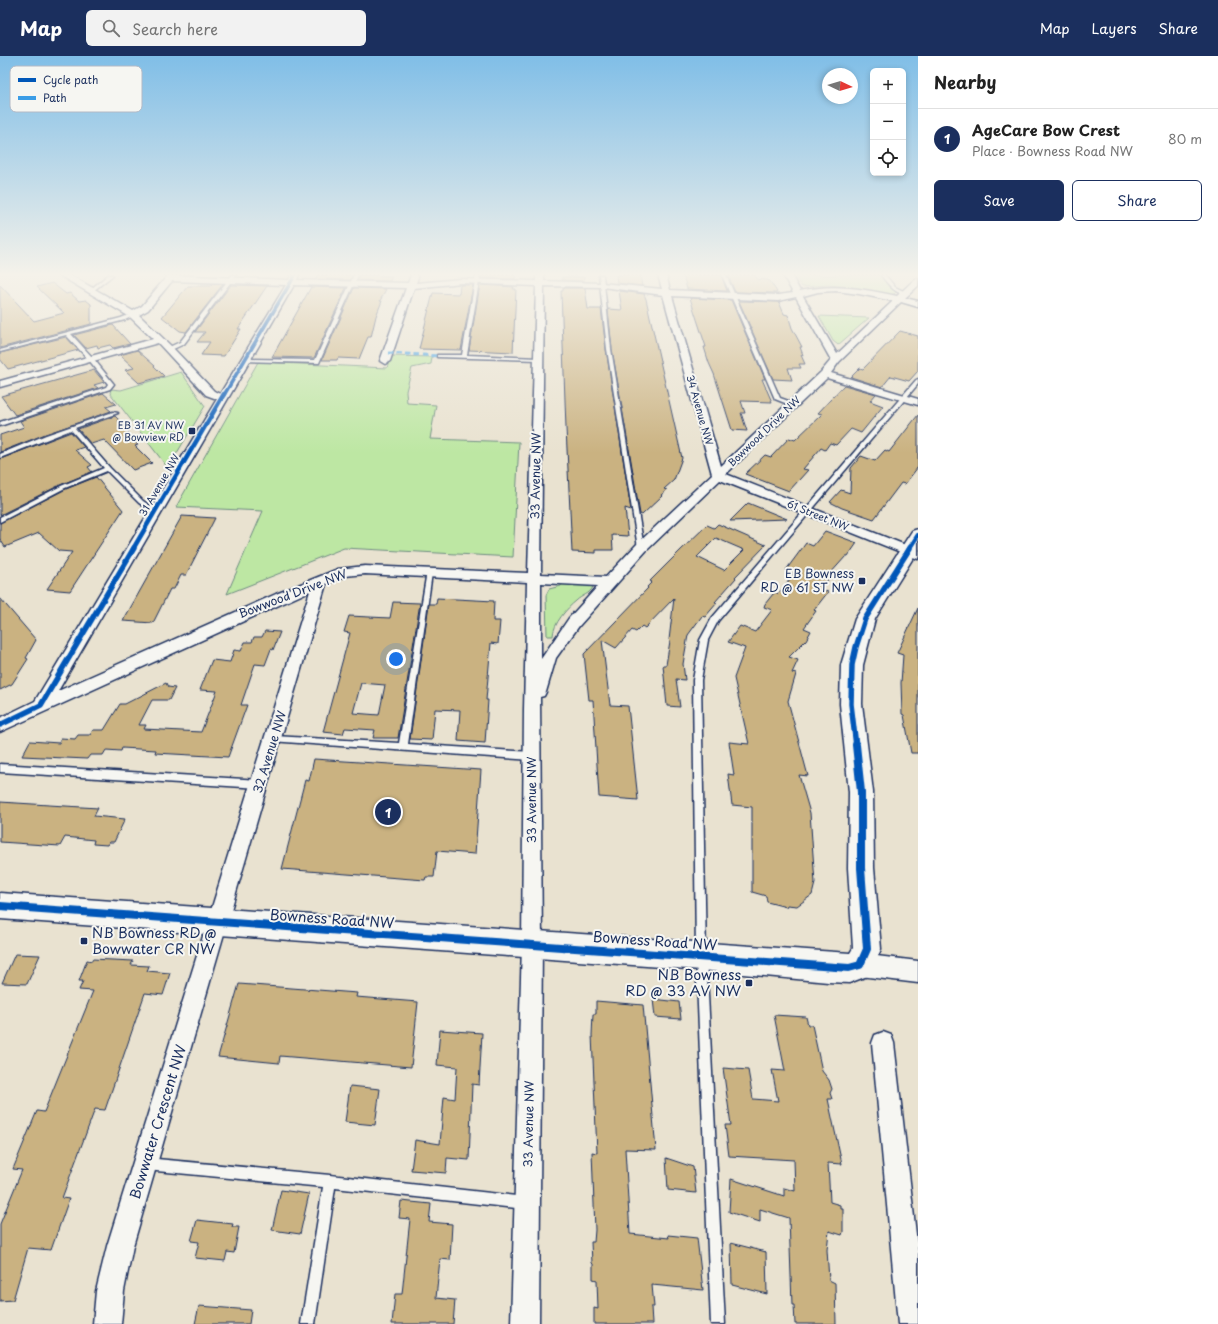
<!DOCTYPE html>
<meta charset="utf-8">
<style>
:root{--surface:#fff;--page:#f2f2f2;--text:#222;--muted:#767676;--line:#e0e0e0;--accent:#1b2f5e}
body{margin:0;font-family:"Playpen Sans",sans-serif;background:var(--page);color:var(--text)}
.controls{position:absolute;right:12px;top:12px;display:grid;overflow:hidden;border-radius:6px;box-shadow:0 2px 6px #0003}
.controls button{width:36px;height:36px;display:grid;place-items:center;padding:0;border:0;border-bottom:1px solid var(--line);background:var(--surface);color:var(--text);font:20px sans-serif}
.compass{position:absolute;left:822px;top:12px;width:36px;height:36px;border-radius:50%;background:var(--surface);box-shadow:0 2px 6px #0003;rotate:94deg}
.you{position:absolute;left:396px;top:603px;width:14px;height:14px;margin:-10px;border:3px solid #fff;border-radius:50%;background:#1a73e8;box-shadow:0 0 0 6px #1a73e833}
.badge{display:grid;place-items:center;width:26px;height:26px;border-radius:50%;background:var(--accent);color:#fff;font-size:13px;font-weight:700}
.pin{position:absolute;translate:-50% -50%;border:2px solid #fff;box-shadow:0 1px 4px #0006}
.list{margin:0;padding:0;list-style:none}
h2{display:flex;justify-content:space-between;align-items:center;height:52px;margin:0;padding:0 16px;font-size:17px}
h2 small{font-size:13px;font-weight:400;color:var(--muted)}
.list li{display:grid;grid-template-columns:26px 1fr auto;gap:12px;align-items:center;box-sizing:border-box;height:60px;padding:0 16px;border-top:1px solid var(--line)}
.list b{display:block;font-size:15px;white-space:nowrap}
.list p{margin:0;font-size:13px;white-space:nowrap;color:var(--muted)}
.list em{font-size:13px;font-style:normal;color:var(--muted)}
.actions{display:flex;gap:8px;padding:12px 16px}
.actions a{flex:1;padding:9px 0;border:1px solid var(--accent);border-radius:6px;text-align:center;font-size:14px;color:var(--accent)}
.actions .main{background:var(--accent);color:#fff}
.icon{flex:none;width:22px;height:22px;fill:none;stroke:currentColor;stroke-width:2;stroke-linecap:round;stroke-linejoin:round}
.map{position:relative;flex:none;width:918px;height:1268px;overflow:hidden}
header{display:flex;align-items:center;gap:24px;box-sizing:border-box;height:56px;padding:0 20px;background:var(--accent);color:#fff}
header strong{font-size:19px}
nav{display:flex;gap:22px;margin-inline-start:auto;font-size:14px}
.search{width:280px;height:36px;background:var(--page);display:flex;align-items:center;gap:10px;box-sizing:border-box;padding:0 14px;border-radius:6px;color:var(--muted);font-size:15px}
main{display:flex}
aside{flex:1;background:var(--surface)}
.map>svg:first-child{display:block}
</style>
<header>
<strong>Map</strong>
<div class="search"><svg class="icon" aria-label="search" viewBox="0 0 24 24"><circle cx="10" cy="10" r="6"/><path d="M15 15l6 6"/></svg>Search here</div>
<nav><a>Map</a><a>Layers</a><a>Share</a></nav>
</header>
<main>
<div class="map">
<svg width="918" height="1268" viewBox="0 0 918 1268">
<rect width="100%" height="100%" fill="#e9e2d0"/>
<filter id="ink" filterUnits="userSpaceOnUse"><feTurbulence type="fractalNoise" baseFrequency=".025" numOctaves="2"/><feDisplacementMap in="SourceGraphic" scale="8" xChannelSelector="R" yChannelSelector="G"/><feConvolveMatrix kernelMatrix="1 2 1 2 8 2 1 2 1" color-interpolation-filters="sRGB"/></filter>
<g filter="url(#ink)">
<path fill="#bde7a3" stroke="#6c8b80" d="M794,219h87l16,16 -3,3 -4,1 -37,-8 -26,-2 -25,2z
M819,260l50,2 -31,27 -5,-4z
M391,300l41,1 -1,7 -19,4 -6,23 1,12 29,2 -6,34 89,3 -6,115 -169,-9 -117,46 36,-83 -87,-4 82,-145 129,6z
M181,316l24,34 -37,62 -58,-75 1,-4 10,1z
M562,528l28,1 3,2c-4,8 -11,8 -17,14 -9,7 -23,23 -23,35h-6l-1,-41 3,-6 12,-3z"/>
<path fill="#cab281" stroke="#1b2f5e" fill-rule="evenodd" d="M317,219h35l-2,5 -34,-1z
M359,219h2l31,1 -2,5 -33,-1z
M481,219h34v4l-34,-1z
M616,219h24l2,11 -25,-3z
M683,219h38l6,16 -40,-2z
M728,219h27l2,4 10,1 3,1 7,11 -1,1 -41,-1z
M562,221h22v4l-22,-1z
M52,227l14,11 4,-1 9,8 7,-1 5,4v20l-91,24v-63l34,36 30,-8 -27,-26z
M213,228h10l-37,48 -6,-1 -18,-14 26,-31h23z
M231,229l36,1 -29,43h3l-17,27 -23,-1 9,-13h-13l8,-10h-10z
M460,229h13l-12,65 -42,-1 14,-56 26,1z
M480,229l34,2 -1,2h3l-3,63 -44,-2z
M311,231l35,1 -32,70 -42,-1z
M354,232l32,1 -6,12h2l-6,15 -5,21h-3l-9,22 -21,-1 -1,2h-15z
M563,232h22l3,21h13l5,40 25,161 -6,-2 3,28 -16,-1 1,15h-17v3l-24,-1 -6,-124 -5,-137h2z
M619,235l25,3 2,5 36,159 -8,22 -10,9 3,1 -6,5 1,1 -20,19 -2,-1 -28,-165 -4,-40 14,1z
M690,242l41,2 34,79h-3l10,23 -31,-1 4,12h-4l6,18 -15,-1 -18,-56 -5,-11 -5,-16h2z
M739,245l40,1 5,12 4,1 4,13 10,19h-2l3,8h-2l4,9h-6l2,4h-13l4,12 -19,-1z
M113,269l17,19 -17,4 -3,-3 -12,3 -1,-3 -11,3 -12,-13z
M900,275l18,5v35l-9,10 -18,-5 -9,11 -31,-10 9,-9 3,1z
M66,281l12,13 -70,19 -8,-10v-6z
M137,294l18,16h-1l10,10 -25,7 -14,-13 9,-2 -14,-13z
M94,314l10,12 -10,3 4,3 -83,27 -14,-19z
M844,329l32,9 -6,7 13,5 -22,27 -10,-4 -15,16 -6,-2 -5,7 -4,-2 -18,21 5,1 -19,21 -44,-17 20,-19 6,2 18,-19 6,2 27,-26 -4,-1z
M103,337l13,11 -10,3 5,4 -65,23 -46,18v-17l24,-8 -4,-6z
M918,359v52l-13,17 -4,-1 -27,36 -32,-11 -12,-6 11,-12 9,3 1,-25 10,-12 14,5 10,-11 4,2z
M115,360l5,5h-2l11,12 -3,1 12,11 -3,1 17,17 -19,7 -29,-30 -13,4 -13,-15z
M71,376l13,15 -9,3 17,15 -4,2 4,5 -32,13 -60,30v-56z
M96,421l27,33 -53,81 -23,-2 25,-37 -13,-1 -20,-18 -34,14 -5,-8v-16l66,-34z
M748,447l39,16 -57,2z
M182,460l33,2 -29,57h-5l-7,14h-4l-17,34 -30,-2z
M718,468l48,21 -31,32 1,1 -21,24 2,1 -12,14 -3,-1 -14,19 -5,29 2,16 -9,-1 4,28 -13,-1 -4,-41h3l4,-24 -1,-1 5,-42 -29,30 -3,-2 -6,6 -4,-2 -16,18 -14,-8 8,65 18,1 10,94 -39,-3 -6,-97h-4l-5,-46 64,-66 -1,-1 5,-5 -2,-1 30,-30 27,-26 7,3zM716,482l28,12 -20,20 -27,-13z
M825,475l32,12 -9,13h-2l-17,19 2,1 -11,13 8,3 -14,18 2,1 -12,17 7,3 -5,9 -17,17 9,3 -6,13 4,1 -8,27 20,75 -9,-1 11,38 5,70 -3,12 -15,11 -10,-1 -1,2 -19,-5 -1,-6 -14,-4v-85l-20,-2 -4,-31 6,1 -5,-33 20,2 -15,-66 11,-30 -17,-6 12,-16 15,6 17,-22 -8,-3 1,-3 8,-10 3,-2 2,2 16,-20 -8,-4 20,-27 7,3z
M0,542l36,42 -10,18 2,1 -16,25 -12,6z
M437,542l57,3 -1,20h7l-2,23 -7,-1 -5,57h2l-3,43 -27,-2 2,-31 -25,-1 -3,31 -22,-1 19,-135h7z
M393,546l27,1 -22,135h-25l2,-8 -30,-2 -2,6 -20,-2 27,-99 -6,-1 5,-16 41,2zM361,627l24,2 -6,30 -26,-2z
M918,552v145h-7l-7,-38 -2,-1 -1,-31 2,-28 -6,-2z
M265,575l15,1 -7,18 -2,-1 -6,16 -10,-1 -14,41h6l-19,52 -73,-4 1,-3 -34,-2 -1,3 -15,-1 -3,5h-13l-3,4 -65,-3 8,-15 29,2 2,-5 14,1 3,-4h12l3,-5h11l16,-26h5l41,-21 2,4 7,1 -6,12h-17l-13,25h7l-2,4 57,3 16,-41 -17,-1 12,-30 18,2 4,-12 7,1 4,-9h7l2,-5h8z
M314,703l167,11 -6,84 -38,-3 -3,26h-8l-1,3 -143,-11 23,-89 4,1z
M0,746l98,6 -4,8 31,3 -11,23h-5l-2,3 -14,-1 1,-4 -29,-3 -5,9 -60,-4z
M15,898l25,1 -13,29 -25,-1z
M92,903l41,2 -2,4 18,1 -2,5 23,2 -7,22 -18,-2 -40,117 -10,-1 -33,89 7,1 -18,51 -23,-2 -15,52 -13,1v-77l22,-54 -9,-1 24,-58 7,1 49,-121 -14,-1 4,-9h-4l8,-21 5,1z
M239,928l118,9 -1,4 62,5 -7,65 -131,-11 -1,7 -61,-6z
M653,943l26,3 2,17 -26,-2z
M596,945l47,4 13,145 -31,-1 5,85 39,4 -1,-3 29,3 6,52 -51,-5 2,22h-3l1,17h-58v-16l4,1 -1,-29 -4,-1v-15l-1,-1 -1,-21h3l1,-12 -3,-78 5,1 -5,-118 1,-21h3z
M774,959l32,2 2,8h4l10,46 7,9 3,9 -2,4 2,6h-4l14,65 -14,-1 2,39 10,3v3h3v24l-1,3 -13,-4 -2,19 2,30 6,3 1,41h-41l-1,-19h-2l-3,-87 -29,-9v13l-31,-10 2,-33 53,17v-8l11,3 -1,-31 -65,-4 -4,-31h6l-8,-57 25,2 5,29 25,2 -6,-31 13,1z
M440,974l42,3 -3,52 -7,-1 -3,76 -22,-2 -1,15 -35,-3 4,-30 25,4 4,-47 11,2 2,-32 -20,-2z
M350,1030l30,3 -5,36 -30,-3z
M666,1102l27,9 3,26 -28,-3z
M281,1134l28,4 -9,40 -28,-4z
M401,1145l30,3 -2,18 23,2 -2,36 -10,-1 -4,39 19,2 -2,24h-61l3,-30h7l8,-75 -11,-1z
M197,1164l36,4 -1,3h7l-5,26 -7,-1 -2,9 -30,-3 4,-16 -8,-1z
M731,1187l35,9 1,42 -35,-9z
M199,1250l52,4 -2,14h-54z"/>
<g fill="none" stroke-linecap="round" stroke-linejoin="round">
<g stroke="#1b2f5e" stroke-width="3">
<path id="lane" d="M108,219h5l-20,16h-2v-2z
M232,219h4l-52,69 -13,6h-4v-2l13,-6z
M354,219h4l-39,88 -76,-2v-2h2l70,1z
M476,219h4l-13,80 71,3 2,1v1l-103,-3v-2h25z
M599,219h4l8,74 33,199 -3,2 -3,-2 -31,-199z
M722,219h4l54,123 14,5v2h-4l-15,-6z
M881,219h4l10,12 13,6c-11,4 -21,-10 -27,-18z
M131,258l4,1 -10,5 -54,14 22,24 20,25 1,1 -4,5 -110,37v-4l106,-35 2,-3 -19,-24 -23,-25 -66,17v-2l121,-32z
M918,323v5l-200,237 -10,19 -7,40 5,276 19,368h-14l-15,-368 -3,-276 7,-40 12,-22 204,-238z
M113,356l5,1 -43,15 35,40 33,33 6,4 10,3v2l-14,-3 -6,-4 -32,-32 -42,17 -65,34v-5l61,-31 43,-18 -33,-38 -71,28v-4l46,-19z
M427,515h4l1,2 -24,171 124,8 3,2 1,2 -1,2 -3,2 -261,-19 -1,-2 1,-2 3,-1 125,7z
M0,708l260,16 3,1 1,3 -1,3 -3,1 -260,-16z
M146,1102l184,17 195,22 5,1 1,5 -1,5 -5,1 -190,-21 -20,136h-14l22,-137 -177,-17 -4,-2 -2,-4 2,-4z"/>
</g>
<g stroke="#1b2f5e" stroke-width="3">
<path id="street" d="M59,219h11l63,36 9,-5 26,-31 121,5 2,-5h8l-2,5 111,3 3,-8h6l1,2 -2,6 45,-4 75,2v-6h8v6l58,2 60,6 -4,-14h8l4,15 108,5 15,-2 -10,-18h8l9,16c33,-8 65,-2 97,5l18,-17h3v7l-13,12 13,3v6l-17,-5 -62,60 -8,11 87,26v6l-91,-27 -101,96 192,76v9l-198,-79 -74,71 -67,75 -23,32 -10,34 -2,4 -4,1 2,247 -3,380h-28l11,-380 2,-235 3,-127 -162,-8 -20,2 -19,8 -193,662 -9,45 -3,33h-28l3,-33 11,-45 203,-655 -310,141v-14l35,-17 182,-302 -11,-4 -48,-52 -158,44v-6l153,-42 -23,-22zM172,225l114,4 -66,109 -6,-3 -42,-44 -33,-32 9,-5zM461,227l75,3 -8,287 -163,-7 -27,3 -62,25 -218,97 236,-406 112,3 -26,73 5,3 5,-3 24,-73zM544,230l58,1 61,8 49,179 -76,71 -30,32 -65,-3zM836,235l23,3 34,7 -56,53 -34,-58 15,-4zM672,240l106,5 18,-4 35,63 -10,12 -100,94zM541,527l57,3 -29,32 -28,41z
M860,898l58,7v22l-58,-7 -8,-3 -3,-8 3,-8z
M883,976l8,3 3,8 24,209v72h-20l-26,-281 3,-8z"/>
</g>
<g stroke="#1b2f5e" stroke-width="3">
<path id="secondary" d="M918,473v21l-43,69 -12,46 -1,39 11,88 1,76 7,81 -11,26 -21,8 -21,-1 -127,-12 -701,-51v-26l850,60 3,-5 -5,-80 1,-76 -9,-88 1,-39 14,-46 57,-88z"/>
</g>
<use href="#lane" fill="#f6f6f2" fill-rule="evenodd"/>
<use href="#street" fill="#f6f6f2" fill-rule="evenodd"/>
<use href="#secondary" fill="#f6f6f2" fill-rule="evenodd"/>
<path stroke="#3b9de6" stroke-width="3" stroke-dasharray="5.5 3" stroke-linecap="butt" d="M388,297l51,3"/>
<g stroke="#f6f6f2" stroke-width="5">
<path id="cycleway-far3" d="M224,339l71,-120"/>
</g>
<g stroke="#f6f6f2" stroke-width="6">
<path id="cycleway-far2" d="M133,493l91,-155
M909,493l9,-14"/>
</g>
<g stroke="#f6f6f2" stroke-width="8">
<path id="cycleway-far1" d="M0,669l41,-20 93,-157
M856,690l-5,-42 1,-39 4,-18 9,-28 45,-71"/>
</g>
<g stroke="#f6f6f2" stroke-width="10">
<path id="cycleway" d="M0,850l849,62 11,-3 7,-16 -6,-81v-76l-5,-47"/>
</g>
<use href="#cycleway-far3" stroke="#0057b8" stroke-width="3.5"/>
<use href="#cycleway-far2" stroke="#0057b8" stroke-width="4.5"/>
<use href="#cycleway-far1" stroke="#0057b8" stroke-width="5.5"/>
<use href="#cycleway" stroke="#0057b8" stroke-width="8"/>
</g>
</g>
<linearGradient id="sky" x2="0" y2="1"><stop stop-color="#80bee7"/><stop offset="0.55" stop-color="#f5f2ea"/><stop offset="1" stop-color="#f5f2ea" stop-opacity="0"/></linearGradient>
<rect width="918" height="397" fill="url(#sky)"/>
<g fill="#1b2f5e" stroke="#f6f6f2" stroke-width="1.5">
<rect x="188" y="371" width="8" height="8" rx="2"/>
<rect x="858" y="521" width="8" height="8" rx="2"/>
<rect x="80" y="881" width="8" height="8" rx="2"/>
<rect x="745" y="923" width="8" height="8" rx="2"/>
</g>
<g text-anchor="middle" stroke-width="4" stroke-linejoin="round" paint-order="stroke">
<g font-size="10" fill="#1b2f5e" stroke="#f6f6f2">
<text transform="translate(700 354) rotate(74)" y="4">34 Avenue NW</text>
<text transform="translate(764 375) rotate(-44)" y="4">Bowwood Drive NW</text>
<text transform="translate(159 429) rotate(-60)" y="4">31 Avenue NW</text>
<text transform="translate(818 459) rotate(22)" y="4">61 Street NW</text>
</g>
<g font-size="10" fill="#1b2f5e" stroke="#f6f6f2" text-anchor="end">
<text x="184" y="373">EB 31 AV NW<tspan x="184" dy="12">@ Bowview RD</tspan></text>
</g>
<g font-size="12" fill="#1b2f5e" stroke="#f6f6f2">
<text transform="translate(536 420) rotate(-89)" y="4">33 Avenue NW</text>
<text transform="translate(293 538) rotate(-21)" y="4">Bowwood Drive NW</text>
<text transform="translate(270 696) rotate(-73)" y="4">32 Avenue NW</text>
<text transform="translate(532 744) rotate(-90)" y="4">33 Avenue NW</text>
<text transform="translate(529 1068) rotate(-89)" y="4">33 Avenue NW</text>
</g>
<g font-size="12" fill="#1b2f5e" stroke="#f6f6f2" text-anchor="end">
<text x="854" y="522">EB Bowness<tspan x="854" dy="14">RD @ 61 ST NW</tspan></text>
</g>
<g font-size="14" fill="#1b2f5e" stroke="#f6f6f2">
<text transform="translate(332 863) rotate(4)" y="5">Bowness Road NW</text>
<text transform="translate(655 885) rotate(4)" y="5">Bowness Road NW</text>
<text transform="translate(158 1066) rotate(-73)" y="5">Bowwater Crescent NW</text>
</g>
<g font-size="14" fill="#1b2f5e" stroke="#f6f6f2" text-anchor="start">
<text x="92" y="882">NB Bowness RD @<tspan x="92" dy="16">Bowwater CR NW</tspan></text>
<text x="741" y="924" text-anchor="end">NB Bowness<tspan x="741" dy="16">RD @ 33 AV NW</tspan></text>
</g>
</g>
<rect x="10" y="10" width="132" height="46" rx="6" fill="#f6f6f2" stroke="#b4bac6" stroke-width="1"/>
<rect x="18" y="22" width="18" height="4" fill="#0057b8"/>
<rect x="18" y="40" width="18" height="4" fill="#3b9de6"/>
<g font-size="11" fill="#1b2f5e">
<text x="43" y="28">Cycle path</text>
<text x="43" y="46">Path</text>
</g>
</svg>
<div class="controls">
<button>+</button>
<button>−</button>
<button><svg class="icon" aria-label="locate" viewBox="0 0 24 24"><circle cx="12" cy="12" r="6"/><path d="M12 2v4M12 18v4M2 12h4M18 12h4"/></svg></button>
</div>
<svg class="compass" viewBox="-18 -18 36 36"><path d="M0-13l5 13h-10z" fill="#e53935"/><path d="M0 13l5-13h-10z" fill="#767676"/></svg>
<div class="you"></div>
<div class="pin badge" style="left:388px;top:756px">1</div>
</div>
<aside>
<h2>Nearby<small></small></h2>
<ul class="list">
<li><span class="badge">1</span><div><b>AgeCare Bow Crest</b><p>Place · Bowness Road NW</p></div><em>80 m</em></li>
</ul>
<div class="actions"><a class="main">Save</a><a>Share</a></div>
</aside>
</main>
